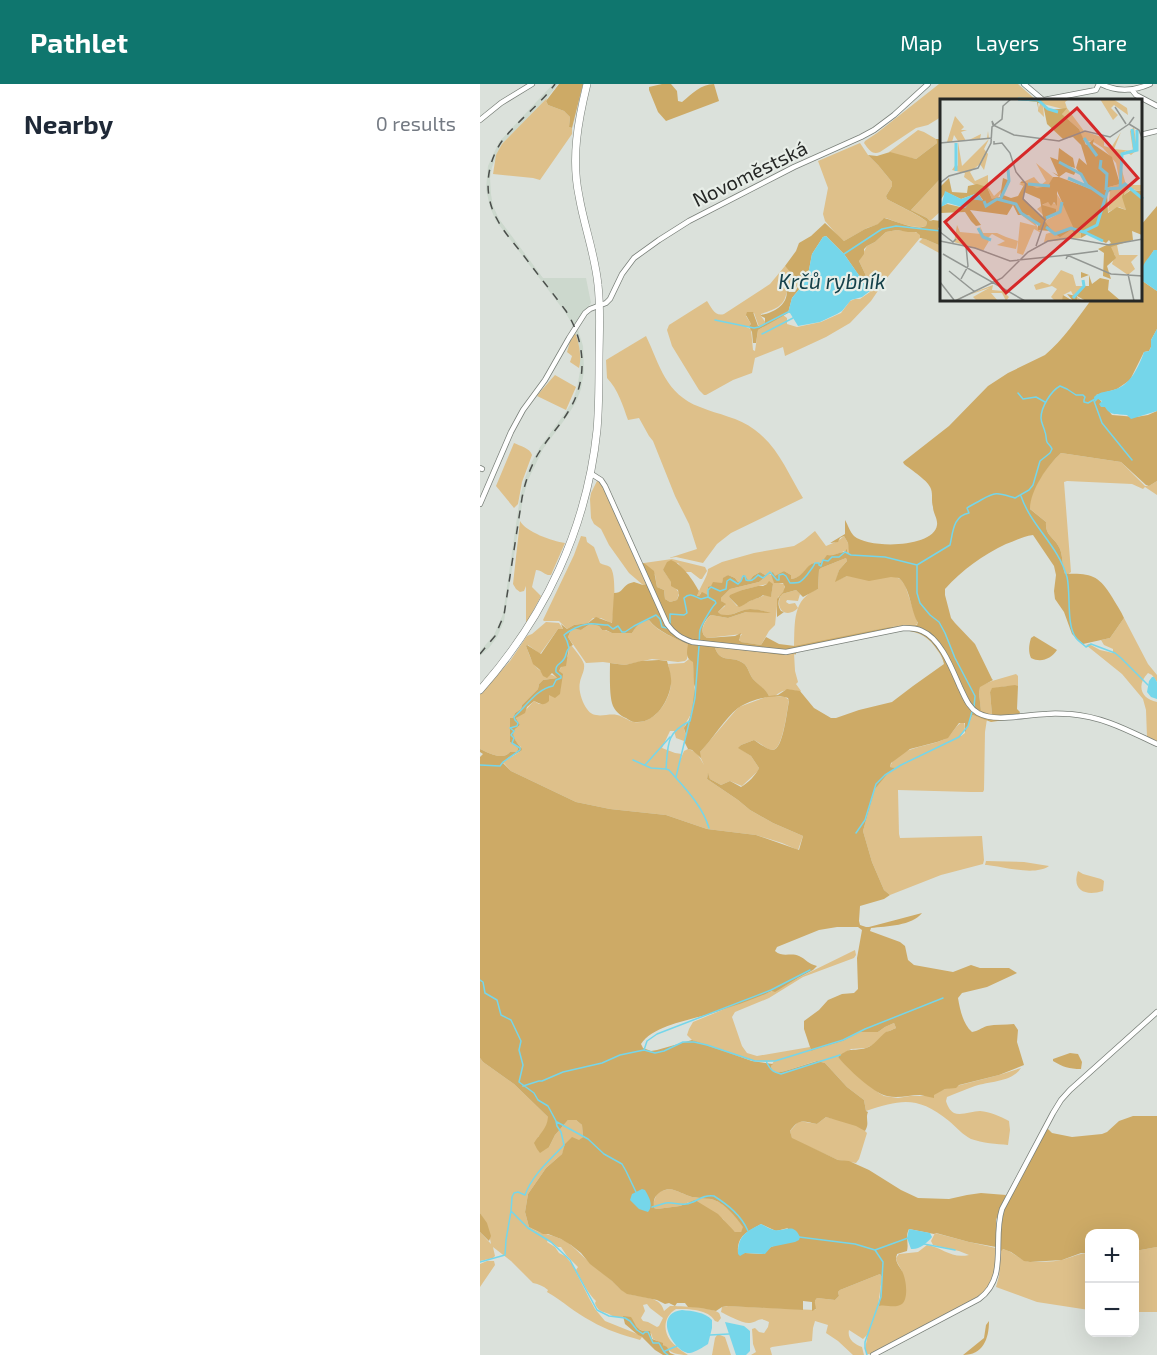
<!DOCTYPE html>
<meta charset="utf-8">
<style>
:root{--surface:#fff;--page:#f6f6f7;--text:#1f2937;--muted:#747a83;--line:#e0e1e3;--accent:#0f766e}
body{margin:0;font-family:"Exo 2",sans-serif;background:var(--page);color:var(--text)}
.controls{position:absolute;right:18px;bottom:18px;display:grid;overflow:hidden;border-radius:12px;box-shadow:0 6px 24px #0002}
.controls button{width:54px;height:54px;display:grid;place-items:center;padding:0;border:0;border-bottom:2px solid var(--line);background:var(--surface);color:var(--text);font:30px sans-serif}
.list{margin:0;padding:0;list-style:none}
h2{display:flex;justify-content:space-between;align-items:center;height:78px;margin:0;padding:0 24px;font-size:26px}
h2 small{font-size:20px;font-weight:400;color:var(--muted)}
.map{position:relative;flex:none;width:677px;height:1271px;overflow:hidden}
header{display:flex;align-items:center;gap:36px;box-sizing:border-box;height:84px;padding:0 30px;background:var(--accent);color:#fff}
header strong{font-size:28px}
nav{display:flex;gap:33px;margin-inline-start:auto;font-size:21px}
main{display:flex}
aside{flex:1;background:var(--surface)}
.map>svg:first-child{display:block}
</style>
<header>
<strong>Pathlet</strong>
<nav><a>Map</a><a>Layers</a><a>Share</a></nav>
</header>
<main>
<aside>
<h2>Nearby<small>0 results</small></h2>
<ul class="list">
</ul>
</aside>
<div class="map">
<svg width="677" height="1271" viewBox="0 0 677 1271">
<rect width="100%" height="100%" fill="#dbe1db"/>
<path fill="#ccd8cd" d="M73,0h5l-11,14 -45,46 -10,23 -2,11 1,16 2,12 6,13 44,59h43l5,25 -15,20 7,23 1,25 -3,18 -5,13 -8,13 -25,34 -15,31 -5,18 -19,123 -7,16 -8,11 -9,8v-5l14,-16 9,-21 17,-117 5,-19 5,-13 10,-18 25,-34 8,-13 4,-12 3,-17 -1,-25 -8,-24 -6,-10 -69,-91 -6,-14 -4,-18 2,-23 11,-24z"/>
<path fill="#dec08a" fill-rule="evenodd" d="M459,0h79l18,16h-95v17l-13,8 -12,3 -36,24c-8,3 -11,-2 -16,-9l1,-2 12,-8z
M67,14l-1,3 2,4 16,6 6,6 -1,10 3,1v6l-32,46 -7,-2 -40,-4 3,-19 6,-11z
M438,46l6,2 12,7 1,4 -21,16 -24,-5 -3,-2z
M380,59l8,12 10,10 14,17v4l-6,10 1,3c10,6 34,17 40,23l-1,4c-10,4 -30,-4 -40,-8l-3,1 -4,5 -12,4 -23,13 -6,-5 -13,-15 -2,-7 5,-26 -10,-27z
M461,94v33l-11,10 -3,-3 -16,-8z
M417,146c7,2 17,0 23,4v4l-34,41 -15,22 -21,22 -24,14 -41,19 -2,-9 -28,11 -3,15 -19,7 -27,15h-2l-5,-5 -27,-44 -5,-16 2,-5 38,-24c4,6 8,16 17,13l46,-30 15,-18c8,6 20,19 6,25l-4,-3c-1,19 -12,21 -26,26v2l5,7 -2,2 -5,2 -5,-14 -8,3 5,8 -2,2 -3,1 5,2 2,21 2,1 3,-21 25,-15 4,3v6l10,3 24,-5 20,-9 9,-12 5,-2h5l10,-7 -3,-5v-9l-8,-17 8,-15 8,-4 11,-10z
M443,154l18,8v8l-22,-12z
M95,249c4,9 7,24 4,35l-9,-6 2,-6 -5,-4 4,-14z
M166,252c14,29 19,58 54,71 19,8 38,10 55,23 24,18 33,44 48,68l-72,35 -14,11 -14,19 -27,-6 -7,1 28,-9 -8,-25 -14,-28 -22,-55 -4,-5 -10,-18 -11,2c-5,-14 -10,-31 -21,-42l-1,-18z
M75,291l21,12 -10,23 -29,-14c6,-8 12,-14 18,-21z
M34,359c6,3 16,5 18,12l-10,27 -4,22 -4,4 -18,-22z
M581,369l60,9 24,24h4l8,-5v14l-12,-8 -2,2 -11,-5 -65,-3 -3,1 7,90 -4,3 -2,-1c-3,-8 -2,-17 -5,-25 -5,-12 -15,-12 -14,-27l-17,-14c1,-19 18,-42 32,-55z
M118,395l3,3 45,102 -3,1 -14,-12 -20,-28 -8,-16 -7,-5 -3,-6 -1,-19 1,-6z
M40,437c6,11 32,20 45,22l-14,32c-6,1 -9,-5 -15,-5l-4,17 9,9 -15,28v-38l-2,5 -4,1 -4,-3 -3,-5z
M335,447l11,15 12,-5 6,-5 4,7 2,10h-3v-3l-15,6h-5l-6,7c-17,-3 -12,13 -30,16v-4l-7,-4 -7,5h-3l-1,-4 -8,3 -5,-3 -7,4 -3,4h-2l-5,-5 -3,7h-2l-3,-4 -7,-3 -5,4 -1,4 -14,5v7l-7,-2 -2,3h-2c3,-9 11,-20 11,-27l14,-7 32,-9 40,-7 10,-6z
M101,452l5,1 1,5 7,5 6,16c3,2 7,2 10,4 7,6 4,45 2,55l-1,1 -10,-5h-8l-5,5 -14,2 -7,4 -8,-8h-15l-1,-1 31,-65z
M366,474l1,3 -8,9 -3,11 11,-5 49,1 4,2 5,6 13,39 -3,1 -26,2 -95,20c1,-25 -2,-48 24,-58l1,-19 2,-2z
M192,475l33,8 2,4 -5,8h-2l-9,-7h-6l-7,-9 -15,7 16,23 -2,7 -7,2 -5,-3 -1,-9 -7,-3 -2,-12 -11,-12z
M289,490l3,1 2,7 10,2 1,5 -3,5 14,-4 4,4 -2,7 -11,-1 -1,2 3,2 6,-1 3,5c-11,11 -24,2 -17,-13l-3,2 -3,28 -6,6 -8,14 -21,-3 -1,-4 3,-4 -35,4c-9,-5 -2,-18 4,-23l17,3 18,-6h20c-6,-2 -13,-4 -21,-2 -11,2 -14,8 -26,4l-1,-2 7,-6 -4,-5v-3l9,-9 29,-7zM287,500h6l-2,12 -7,-1c-4,3 -7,3 -12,5 -6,3 -7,4 -15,6l-8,-9 13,-7z
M644,534l24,46 9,11v7l-5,-7 -4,-2c-12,12 -7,26 9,29v39l-10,-4 -1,-27 -3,-11 -21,-25 -36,-29 3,-1 11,6 13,3v-4l-9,-4 -3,-5 9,-2z
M169,536c7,11 27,19 40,24l-2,15 -2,2 -7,1 -26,-3 -27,6 -22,-3 -17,1 -18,-26 3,-7 4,-1 6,1 9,-6 9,2 3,4h3l7,3h20c6,-9 6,-10 17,-13z
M66,538l13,1 4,6h-5l-18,25 -12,-9 -2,1c4,10 7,23 19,27 6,2 7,1 12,5l-14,2 -4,4 -1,5 -16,16 -1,4 -6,4 -2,5 -3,1v23l8,6 -1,4h-7c-8,9 -21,1 -30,-3v-55l30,-33 17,-25 5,-2z
M91,561c4,5 11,13 13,19 1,7 -3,12 -4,18 -2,8 2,20 7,27 7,11 20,4 30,6 6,1 11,6 17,7 20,3 37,-22 37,-40 0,-6 -2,-13 -3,-18l16,-1 5,-4 4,2c1,17 3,32 0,48 -3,10 -12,16 -7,26l-2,6 -8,-3 -2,-7h-4l-8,17 13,5 7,1 -3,9 5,-12 4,-2c9,2 12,9 16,16l-5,-11 1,-2 36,-42 3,-3 30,-11c-4,-8 -11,-10 -16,-17 -4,-5 -5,-13 -10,-16 -11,-8 -22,1 -28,-15l4,-1 40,5 35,1 1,18 3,11 -2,2 5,7 -2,1c-9,-4 -16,-3 -24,4l10,1 4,3c-2,9 -6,51 -17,50 -5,0 -13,-8 -18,-10l-13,5 -2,3 12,8 8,12 -1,3 -16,15 -12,-5 -9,4 -11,-6 -2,-5 -1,5 31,21 12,10 23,13 30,13 -5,14 -16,-7 -26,-8 -49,-6 -41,-14 -56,-6 -34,-7 -65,-31 -8,-9 18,-11v-4c-4,-3 -10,-11 -7,-17 1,-2 4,-3 6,-5l-4,-7c8,-5 11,-10 18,-17l5,3 7,-1 3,-3v-5l11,-4 1,-9 -2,-11 9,-15 1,-9z
M536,590l2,2v10h-11l-15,3 -2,3 2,23 -11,-3 -2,-19 1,-7 12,-5z
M493,631l14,4 -2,13 -1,58 -1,2h-12l-73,-2 1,44 1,4 82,-2 2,24 -1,4 -42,11 -51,20 -6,-5 -12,-28 -9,-31 12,-42 12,-16 7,-5 -4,-1c6,-20 39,-20 55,-28 7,-4 10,-13 17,-17l2,1c3,8 -3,9 -3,13l4,-3 7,-17z
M506,777l38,1 25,4c-14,10 -44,1 -62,-1h-2z
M598,787l5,3 18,5 3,2 -1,10c-16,5 -32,1 -25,-20z
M375,866l1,5 -2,3 -51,19 -34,21 -34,14 -3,5 10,29 5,7 10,3 53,-9 1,3h2l30,-9 17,-9h18l7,-5 9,-4 2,5 -9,4 -10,11 -11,5 -15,1 -13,8 22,21 19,15 5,3 14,2 12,-2h18l17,-7 54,-14 22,-7c-9,14 -31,13 -46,18 -9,3 -18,7 -28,11l-1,4c1,4 4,10 8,12 7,3 18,-2 26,-2 10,1 20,5 29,10l1,9 -2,15c-11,-1 -26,-2 -37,-6 -8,-4 -15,-12 -22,-18 -31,-25 -47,-22 -83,-10l-2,-11 -17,-13 -22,-24 -9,-2 -31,10 -9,2 -4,-3 -1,-4 3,-5c-21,4 -53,-11 -75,-18l-7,-3 -5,-5 2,-6 4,-7 51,-21 37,-13 17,-10z
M0,974l3,4 31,22 35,34c-2,8 -4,13 -11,19l11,10 6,-12 13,-15h8l6,5 1,12 -4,4 -14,6 -3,7 -16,14 -18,26 -3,18 4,15c4,2 9,5 13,6 11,3 21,5 30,13 6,5 11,11 17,16 7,6 15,12 22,18 5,4 8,9 14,12 13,7 35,2 39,19l6,-5c10,0 43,1 49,7 1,1 1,3 2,5l-3,4 -3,-1c-7,-12 -26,-12 -39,-12 -15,9 -13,27 0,37 4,4 8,6 12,9 -23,0 -18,-9 -35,-16l-2,-6 -13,-4 -9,-12h-15c-7,-6 -16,-3 -19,-14l1,-2c-7,-6 -16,-23 -20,-31l2,-3 -11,-11 -6,-9h-3l-10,-7 -1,2 8,5 4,6 6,3 7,8 17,34 6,11 10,12 30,12 7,4 -2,3c-17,-5 -34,-10 -49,-19 -16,-8 -28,-20 -44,-29l1,-2c-5,-4 -9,-6 -15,-7l-22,-22 -18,-14 2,9 -2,2 -13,3v-29l11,12c-2,-12 -4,-20 -11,-31zM167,1220l3,4 13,10 -4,8 -2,1 -9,-5 -5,-1 -2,-3 4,-7 -2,-6z
M346,1033c13,3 33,6 41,16l-8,26 -3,4 -18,-3 -46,-21 -2,-8 9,-10 18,3z
M189,1105c9,1 15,6 23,8 6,1 13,0 19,2 14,3 25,18 33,28l-3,5h-6l-6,-4 -6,-9 -34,-17 -9,4 -23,3 -3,-1 -1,-4 4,-11 5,-2z
M455,1149l34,9 27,6 -1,21 -4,16 -10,11 -111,58h-3l-2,-5 3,-15 -5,5 -14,-9c-2,9 5,14 13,17l2,8h-11l-15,-14 -12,-8 2,-8 -13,-4 -2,7 -1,13 -40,6 -2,1 2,7h-21l5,-3 -3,-8 -1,-15 3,-1 4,4 5,1 4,-6 1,-5c-11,-6 -10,0 -19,1 -7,1 -23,-8 -29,-11l1,-5 6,-1 87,4 1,-1c-2,-4 -2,-8 1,-11l18,2 4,-4 -1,-4 2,-2 40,-16 2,3 -4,29 3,-2 3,1 18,-34 -5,-9 -1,-4 3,-4 19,-2 9,-7c17,3 24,14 42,10l-10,-4 -26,-6 -2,-4z
M677,1163v65h-22v-61z
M521,1165c12,1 19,13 31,13 9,0 20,0 29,-2 10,-2 18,-7 28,-7v40l-3,3v8l3,1v5l-52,-8 -41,-15 3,-11z
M7,1177h7l1,4 -15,22v-23z
M237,1251h3l5,2 6,18h-19l3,-17z"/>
<path fill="#cdaa66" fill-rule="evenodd" d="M79,0h24l-11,44 -3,-1 1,-10 -6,-6 -16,-6 -2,-4z
M182,0h9l6,7 1,10 4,1c10,-8 19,-18 32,-18l5,17 -53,20 -8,-9 -9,-22v-3z
M456,55h5v39l-30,32 16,8 3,3 3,-1 8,1v5l-3,2 3,10v8l-16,-7 -5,-1v-3l-4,-3h-8l-11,-2 -11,2 -11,10 -8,4 -3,3v5l-5,7 8,17 3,1 -3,8 -23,-33 -18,-18 -3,1 -11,17 -4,21 -7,12 -9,11 -4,15 -30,17 -2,13h-3l-1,-11 -3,-6 2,-2 -5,-9 1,-3h6l5,14h4l3,-2v-6l-4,-2v-1c15,-3 31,-13 24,-30l4,7h6l5,-9 -15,-17 11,-15 3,-8 12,-7 14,-13 19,18 21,-12 13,-5 6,-6c12,3 32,13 42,8l1,-4c-5,-6 -30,-17 -40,-23l-1,-3 6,-10v-4l-14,-17 -10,-10 9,1 13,-4 26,7 21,-16z
M677,122v44h-3l-13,21v-46z
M661,196l16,11v38l-6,11v7l-2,4 -5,1 -14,28 -13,9 -21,6 16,20 24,2 12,-2 9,-4v70l-8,5 -3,-1 -25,-23 -60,-9c-13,12 -31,37 -31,56l16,13c-1,15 9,15 14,27 3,8 2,17 5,25 25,-1 34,1 47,23 4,7 9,14 12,21l-14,20 -27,6 -11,-10 -8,-22 -9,-13 -1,-8 2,-16 -2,-9 -21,-31c-10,1 -18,6 -27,9 -23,11 -44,26 -61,45v6l6,23 4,5 20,21 17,35 1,1 -13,7 -1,6 2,18 11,4 -2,-23 2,-4 23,-3 3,1 -1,23 3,3 -2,6 -27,4 -18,-7 -1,1 -7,17v-10h-6l-11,15 -11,4 -27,7 -19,14 -1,4 5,1 -7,5 -13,16 -12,42 9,31 12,28 6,5 -6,4 -24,7 -1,15 1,4 6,2h3l53,-14c-10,13 -35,13 -51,15l-1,3 30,11 5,4 3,14 6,5 39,7 18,-7 9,3h29l8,5 -2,1 -28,13 -25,6 -4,5c2,12 5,26 14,34 6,-1 9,-4 15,-6 9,-2 18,-1 27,-2l4,6 -1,12 7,23 -25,10 -40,10 -3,3 -11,1 -11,6v3c-5,-1 -9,-2 -14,-3 -11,0 -22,4 -33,1 -14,-3 -40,-28 -49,-39 13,-11 14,-5 28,-9 9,-3 13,-11 20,-16 1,0 8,-3 10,-4l-2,-5 -9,4 -7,5h-18l-17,9 -33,10 1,-1 -7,-21v-8l15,-11 9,-10 14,-6 12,-1 4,-4 -1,-31 5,-28 -4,-3h-21l-18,3 -42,17 -2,4c8,7 16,1 24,5 7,3 9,8 18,10l-4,4 -15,8 -23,14 -3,-1c-17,8 -36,14 -53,20 -22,8 -65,13 -78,33l2,4 8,3 6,-1 35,-10 60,21 21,3 -2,2 1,4 4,3 9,-2 32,-10 8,2 22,24 17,13 2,11 2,1c-3,7 2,11 -3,19l-9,-5 -30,-9 -9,7c-14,-3 -18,-6 -27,7l2,7 46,22 11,1 20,9 32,20 17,8 31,1 18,-4 14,-2 25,2 -10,25v27l-27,-5 -33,-9 -2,1 -25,-5c-4,7 0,14 -2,22l-10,3c0,1 -1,3 -1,4 0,5 4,9 6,13 4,7 7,27 0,33 -7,5 -16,0 -23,2l3,-29 -2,-3 -40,16 -2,2 1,4 -4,4 -18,-2c-4,4 -1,7 -1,11l-4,2v-9l-9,-1v9l-76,-4 -5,1 -6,4 -15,-3 -13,-1 -3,-4h-8l-2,3 -6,-3 -4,1 -8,-4 -30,-6 -6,-4 -9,-9 -22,-17 -9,-11 -10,-8 -10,-6 -13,-5h-5l-14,-7 -4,-15 3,-18 18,-26 16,-14 3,-10 7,-7 7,3 4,-3 -1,-12 -6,-5h-8l-13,15 -6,12 -9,6 -3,-4 -3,-6c6,-10 13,-14 14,-26l-34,-33 -31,-22 -3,-4v-301l3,-3 -3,-2v-3c9,4 22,12 30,3h7l1,-4 -8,-6v-24h3l2,-5 6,-4 1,-4 16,-16 1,-5 4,-4 14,-2 -5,-5 -5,5 -4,-2 -3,-6 -7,-6 -7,-18 1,-1 14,9 17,-25h5l-2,-5 6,5 7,-4 14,-2 8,-6 16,6 2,-30c8,0 8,-5 14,-9 1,-1 4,-1 6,-2l9,3 3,-1 -9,-21h7l10,8 3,16 7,3 1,9 5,3 7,-2 2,-5 -1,-5 -7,-4v-4l-8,-12 4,-8 4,-2c11,4 22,20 28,31l-2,5h2l3,-4 6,3v-8l3,-1 2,-4 9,1 1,-5 5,-3 7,3 3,4h2l3,-7h1l4,5h2l3,-4 7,-4 5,3 8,-3 2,4 9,-5 7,4v4c17,-3 13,-19 30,-16l6,-8c6,2 12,-3 17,-3l3,-3v4h2l-1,-10 -4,-7 -4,2 -2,4 -8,1 15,-9v-14c3,5 5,12 9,16 15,13 80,12 83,-11 1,-6 -4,-12 -4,-18 -2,-6 0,-12 -2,-18 -2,-8 -20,-19 -27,-25l-1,-2 46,-36 39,-40 20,-13 37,-18c18,-15 32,-36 46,-55h49zM366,474l1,3 -8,9 -4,12 12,-6 22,5 22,-4 8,1c12,11 11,31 19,45l-1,2 -28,2 -94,19 -16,-2 -13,-7 -5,8 -20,-3 -2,-2 2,-7 -6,3 -28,2c-9,-5 -3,-18 4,-23l17,3 18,-6 25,1c-7,-2 -14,-4 -21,-4 -12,1 -19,9 -30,5l-2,-2 8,-8 -5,-3v-3l9,-9 29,-7 10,-8h2l3,9h9l2,4 -2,5 -6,7v18l7,-5 -3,-1c-4,-6 -3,-12 1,-17l14,-4 7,7 15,-8 1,-19 2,-2zM169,536c8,11 27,19 39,24 -1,8 -3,14 5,18l1,22 1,3 -3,23 -3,10 -5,8 2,7 -2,6 4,8 4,1 9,8 -1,-6c12,-12 25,-34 38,-44 11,-8 37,-15 50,-10l1,3c-2,9 -6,51 -17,49 -6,-1 -13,-7 -18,-10l-13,5 -3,3 13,8 8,12c-2,6 -12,16 -18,19l-11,-6 -9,4 -11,-6 -2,-6 -1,6 31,21 12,10 23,13 30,13 -4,14 -43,-15 -49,-6 -41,-14 -56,-6 -34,-7 -65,-31 -8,-8 5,-5 13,-7 1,-2c-3,-4 -11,-12 -8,-18 1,-3 4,-4 6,-6l-4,-7 9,-5 2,-6 7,-6c5,2 9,6 15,0v-6l6,3 5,-4 3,-20 -4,-3 2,-4 5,-1 3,-19 4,-2 -5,-8 3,-7 4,-1 6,1 9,-6 9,2 3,4h4l6,3h20c6,-9 7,-10 17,-13zM424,546c16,2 25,7 34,21 3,4 5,8 6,13l-31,22 -21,16 -33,8 -23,8h-5l-17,-10 -14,-17 -13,-2 -9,6 -9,1c-4,-8 -10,-10 -16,-17 -4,-5 -5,-13 -10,-16 -11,-8 -22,1 -28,-15l4,-1 62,8 13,-2 1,2 2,-3zM189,1105c9,1 15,6 23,8 6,1 13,1 19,2 13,3 25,18 32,28l-2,5h-6l-17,-18 -23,-14 -15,6 -23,3 -3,-1c-2,-12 5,-17 15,-19zM281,1140l15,7 12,-3 -12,17 -5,2 -9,7 -17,-1 -7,1c-1,-19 8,-21 23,-30z
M289,497l4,3 -2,13 -8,-2c-3,3 -6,3 -10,5 -5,1 -8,5 -14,7l-10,-10 1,-2 12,-5 16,-4h5l4,-2z
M554,552l23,14c-6,9 -16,13 -26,8 -3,-7 -2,-13 0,-20z
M179,576l8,1c2,7 5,15 4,23 -2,17 -16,40 -36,38 -3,0 -6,-2 -9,-4 -5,-2 -10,-6 -13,-12 -4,-9 -3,-33 -3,-43l15,2 16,-4z
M590,969l8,1 4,8 -1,7c-12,0 -18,-2 -28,-8v-2z
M653,1032h24v131l-22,4 -1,-17h-44l-1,19h-8l-19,7 -32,2 -6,-1 -13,-9 -8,-3 -3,3v-25l4,-19 44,-82v3l4,4 20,4 30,-3 5,-2 12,-11z
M0,1129l7,10 4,13 -2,5 -9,-9z
M143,1232l8,1c6,9 5,15 19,14l2,8 11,4v2l4,2 3,6 5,2h-12l-8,-5 -13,-13 -4,-2 -13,-11z
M509,1237c0,18 -6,34 -26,34l21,-17 2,-13z"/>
<path fill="#75d6ea" d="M346,152l18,18 26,37 -8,6 -11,3 -9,11 -5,3 -17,8 -22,4 -8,-13h-2l4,-15 9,-11 7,-12 4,-21 11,-17z
M674,166h3v41l-16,-11c-1,-15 5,-18 13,-30z
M677,245v82l-26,8 -4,-4c-10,-1 -17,1 -22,-8h-4l-2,-3 3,-3 -4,-2 -3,3 -1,-5c6,-6 14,-5 22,-8 15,-5 23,-23 28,-37l5,-1 2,-4v-7z
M672,593h2l3,5v17l-6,-2 -4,-5 2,-11z
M162,1105l3,1c4,7 9,15 3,22l-9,-3 -9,-9 2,-6z
M281,1140c4,2 9,5 13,6 12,2 19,-8 26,7l-1,3 -4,2 -24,5 -6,7 -20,-1 -5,3 -2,-2c0,-18 7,-22 23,-30z
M429,1145l21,4 2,4c-5,6 -13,13 -21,12l-4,-11z
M202,1226c10,1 23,2 30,10v8l-4,16c-5,3 -12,8 -18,9 -15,1 -39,-39 -8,-43z
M245,1238l19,4 6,5v20l-4,4h-10z"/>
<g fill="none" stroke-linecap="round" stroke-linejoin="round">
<path stroke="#75d6ea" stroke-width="1.5" d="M364,170l38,-25 14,-3 45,5
M235,236l39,8 5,-1 29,-15
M282,250l31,-16
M538,309l5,6 13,-2 9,5
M614,317l8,22 30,37
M541,412c10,30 37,49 46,81 4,17 -1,48 9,61 2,3 7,6 10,9l5,-3 24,9 6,5 27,27
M437,481v28l3,10 10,12 9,7 6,11 10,25 20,38 -1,11
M190,540v-10l14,1 3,-2 -3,-15c6,-6 10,-2 17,1l7,-2v-7l3,-3 9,4 6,-2 1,-8 3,-2 8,5 3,-3 2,-5h2l1,4c6,2 8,-1 12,-5l5,3 7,-6 7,8h2v-5l4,-1 3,2 4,7c10,0 10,0 17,-8 3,-5 6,-7 8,-12h4v2l2,1 2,-6 5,1 4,-4h7l6,-5 6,3 34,2 32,8 33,-20c3,-13 3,-29 19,-32l-2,-5c4,-3 9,-5 14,-8 16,-9 17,-7 34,-2l14,-8 4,-5 7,-24 10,-8 2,-4c-1,-3 -4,-5 -5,-7 -1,-2 -1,-9 -2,-10 -1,-5 -4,-9 -4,-14 0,-11 10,-27 19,-32l7,3 9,6h7l2,2 -1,3v2l4,1 7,-4
M219,557c1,-4 0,-7 1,-11 2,-6 11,-22 16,-27l-1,-2 -7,-4
M219,562l-4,52 -5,23c-24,12 -22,23 -24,48l3,1c16,18 33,35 40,58
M153,676l18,8 15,1
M0,681l20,1 3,-4 17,-12v-2l-8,-5 2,-5 -3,-3 3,-4 -4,-3 7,-2 1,-3 -3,-3 -1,-3c12,-10 22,-28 39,-31l3,-6 5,-2v-2l-5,-4c-1,-8 4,-7 8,-13 3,-4 1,-7 5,-11l-2,-7 -3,-6c6,-5 16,-10 24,-11 6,-1 14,1 20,1l5,4 5,-3 4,6h3l9,-6 22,-11 4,4 2,8 5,1
M165,681l25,-28
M196,693l13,-54
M376,749l9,-13 11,-36 9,-9 16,-10 58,-28 9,-11 4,-14
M0,896l3,2 2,11 12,7 4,15 10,5 10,21 -2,9 4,15 -4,17 15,11 4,7 10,6 8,15 1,5 4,6 3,13c-14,15 -32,30 -39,50l-7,-3 -4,1 -2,4 -1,14 17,17 23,14 19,18 27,50 12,6 16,2 5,3 7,9 6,4 2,-2h3l5,11h6l5,9 4,3
M164,966l3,-9 10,-7 114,-44 39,-20
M286,977c4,8 6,11 15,13l59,-19
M43,1002l16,-5h3l21,-9 39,-9 18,-8 24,-5 11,3 9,-2 19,-9h11l13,3 48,16h20l68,-21 22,-11 78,-31
M77,1038l31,17 16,15 18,10 4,7 10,21
M172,1123c5,-1 9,-3 14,-4 6,-1 13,2 20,1 10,-1 16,-10 28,-8 14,9 27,19 34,35
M319,1153l56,7 20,6 33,-12
M444,1160l31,6
M0,1178l25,-7 1,-15 5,-29
M230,1251l19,-1
M185,1267l12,-5
M387,1271l-2,-7v-6l16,-45 2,-35 -8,-12"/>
<g stroke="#7a807a" stroke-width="6">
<path id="minor" d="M544,0l19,16
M621,0c16,8 33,7 49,0
M652,6l4,5 21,11
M564,16l52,-10 3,-6
M0,36l21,-17 31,-19
M660,51l17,-4
M0,384l2,1
M110,389l11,7 4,6 62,138c7,10 14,14 25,18l94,10 118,-24c6,0 12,0 18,3 19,8 30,38 38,56 5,10 8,20 18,26 18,10 49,1 69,1 8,-1 16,0 23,0 34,3 57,16 87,30
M0,420l31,-72 12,-22 22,-30 24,-42 16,-25 5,-4 16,-6 4,-4 12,-25 12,-16 25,-18 30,-19 105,-54 67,-30 13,-7 20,-15 34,-31
M393,1271l106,-56c30,-22 13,-59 23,-90l51,-96 8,-13 9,-10 87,-78"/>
</g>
<g stroke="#7a807a" stroke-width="8">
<path id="major" d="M0,606c65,-73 107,-162 117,-260 2,-23 2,-46 2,-68 0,-26 2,-52 -1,-77 -3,-31 -14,-59 -19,-89 -8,-38 -1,-75 8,-112"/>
</g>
<use href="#minor" stroke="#fff" stroke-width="4.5"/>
<use href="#major" stroke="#fff" stroke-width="7"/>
<path stroke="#4b4e4b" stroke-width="1.5" stroke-dasharray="8 8" stroke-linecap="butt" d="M0,570l15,-18 9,-21 18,-117c3,-16 8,-30 16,-44 9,-15 21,-27 30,-42 20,-31 18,-70 -2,-101 -14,-19 -28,-36 -42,-55 -9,-12 -20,-23 -27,-37 -14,-24 -11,-55 5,-78 16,-21 38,-36 53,-57"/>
</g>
<g text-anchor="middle" stroke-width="4.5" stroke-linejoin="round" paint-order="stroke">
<g font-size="20" fill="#262826" stroke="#e8eee8">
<text transform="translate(270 90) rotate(-26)" y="7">Novoměstská</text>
</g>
<g font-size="21" font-style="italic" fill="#15414a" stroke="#e8eee8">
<text x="352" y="205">Krčů rybník</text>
</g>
</g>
<g transform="translate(460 15)">
<rect width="202" height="202" fill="#dbe1db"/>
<path d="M79,0h50l-4,3 2,6 17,23 20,7v8l7,2 10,-16 -7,17 19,2 -3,-20 4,-4 3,23 -6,5 -6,-4 -5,12 6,22h16l-1,6 -10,-2 -7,6 2,15 -7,-3 -11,5 2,-22 -5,-2 15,-4 -4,-21 -13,-15 -11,-7 -8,1 -5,-13 -17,-15 1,-5 -20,-5 1,13 -6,-6 3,-11zM160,0h13l14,9 1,7 -14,-10 -3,3 7,7 -5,5zM15,17l9,11 -3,3h6l-6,2 5,9h-8l-4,-6 -2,7h-5zM48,32l1,8 -5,10 4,5 -4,16 -4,-6 -10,8 5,9 13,-6v12l6,9 10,-9 -7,12h-5l-5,-12h-9l-14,-10 1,-4 -13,-3 4,-6v4l2,-3v-23l4,24 27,-27 -20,1 12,-6 -1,5 7,-1zM96,64l17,14 -4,9 -10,3 -13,-5 -3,2 -4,-2 15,-7 7,8 5,-4zM115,92l17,27 3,14 6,1v5l-37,4 2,-8 6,-2 -7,-11 13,-7 -15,-6 1,8 -7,-7 10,-7 10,2zM82,100l21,21 -9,1 7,12 -7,-4 -11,26 -6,-2 3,-31 16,4 -16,-12 5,-3 -6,-7zM17,126l3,7 21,2 -1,-8 3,7h14l9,4 12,4 -2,8 -19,-4 8,-4 -13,-7 -4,4 -6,-3 7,6 -6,10 -29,-9zM177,146l2,10h19l-7,7 4,7 -7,6 -16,-11 3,-9 -9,-9zM121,171l12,5 3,11h7l-7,10 7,5h-7l-5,-10 -8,4 2,5 -10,1 -4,-4 6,-8 -5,-3 -16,4 -2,-5 8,-3 8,3zM53,186l-1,5 11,1 6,6 -3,4 -4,-8h-11l7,8h-21l-4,-4 16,-9 -35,12z" fill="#dec08a"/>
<path d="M80,1h20l10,10 17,-2 -5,6 17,15 7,16 8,-6 -1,5 19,13 8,27 -15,4 7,2 -5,3 1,20 9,-6 9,3 -4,-13 3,-9 -1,7 7,-5 10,1 1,-6v50l-10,-4 1,9 -22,7 5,11 -9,8 4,13 -8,-3 1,-23 -6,-4 13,-6 -2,-3 -3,3 -18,-9 -7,4v-5l-5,-1 -1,5 -3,-8 -12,8 -10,-6 -12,-1v-6l-9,-9h-11l-5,-10 -6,10 -37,-5 11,15 -5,1 -5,-5 -16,5 16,-5 -6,-9 -25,1v-6l7,-3 18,4 7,-9 11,1 -5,-7 -17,6 -15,-7 -5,7v-13l8,-8 3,14 15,1 1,-7 9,-2 10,3 5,12 8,-2 3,-19 7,3 -7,14 8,3 7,-2 7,-13h-5l2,-2 15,7 11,-2 5,-9h6l-7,-5 6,3 -8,-18 8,3 1,-12 14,10 2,10 -7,-2 8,5 -2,4 -8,-3 -7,5 32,12 -15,-21 3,-10 8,7 -6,-20 -8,-8 -10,2 -16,-15 -4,-20 -5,-1 1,10 -2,-11zM117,92l17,38 -20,5 -9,-13 11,-9v-3l-14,-4 6,-3 3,4 3,-4 3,4zM84,93l16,7 3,18 -19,-18zM141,173l8,3 3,9 8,-6 9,2 -1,10 13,11h-35l-9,-5v5h-15l1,-6 10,6 -6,-7 9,2 7,-10h6v-11l-8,3z" fill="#cdaa66" fill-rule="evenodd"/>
<path d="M5,92l16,8 17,-6 5,8 -11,-2 -7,9 -17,-5 -7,4z" fill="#75d6ea"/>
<path fill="none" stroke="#75d6ea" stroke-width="3" d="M78,0l20,1 10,9 10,3M192,30l3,23M144,39l13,18M16,44v28M161,61l-1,8 7,6 -1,16M119,63l22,12 6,11 17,12M128,79l23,10M88,85l22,2M180,89l5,-4 18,15M60,101l9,-19 -1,-12M44,102l2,5 11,-7 19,5 5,9 19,12M106,119l14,-6 2,-10M106,128l9,7 16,-6 12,4 14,-7 11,-36 12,-1 2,-34 15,-4v-20M38,129l5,9 8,3M144,133l19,9M133,199l11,-12 -1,-6"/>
<path fill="none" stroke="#939793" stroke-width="1.5" d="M175,8l11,17M189,25l10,6 4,10M54,26l-2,-4 1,4 21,10 45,6 26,-10 25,6 19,-13 5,-7M54,42v3l8,-1 8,10 6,19 10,12 -3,15 22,21 -9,26M0,44l52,-5M0,84l9,-7 29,-8 13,-25 1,-16 10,-8 1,-13 8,-7M0,133l13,10 3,-3M0,142l35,7 35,13 57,-6 44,19 32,2M3,155l82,47M126,160l2,-4 30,-4M9,172l26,21M188,175l6,27M21,180l7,-13 -2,-20M0,183l14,18M15,202l47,-23 26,-26 20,-11 21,-3 40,7 34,-6"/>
<path fill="#d62828" fill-opacity="0.15" stroke="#d62828" stroke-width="3" d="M137,9l61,70 -132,115 -61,-71z"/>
<rect width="202" height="202" fill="none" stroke="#262826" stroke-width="3"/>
</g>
</svg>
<div class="controls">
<button>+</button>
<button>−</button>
</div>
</div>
</main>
